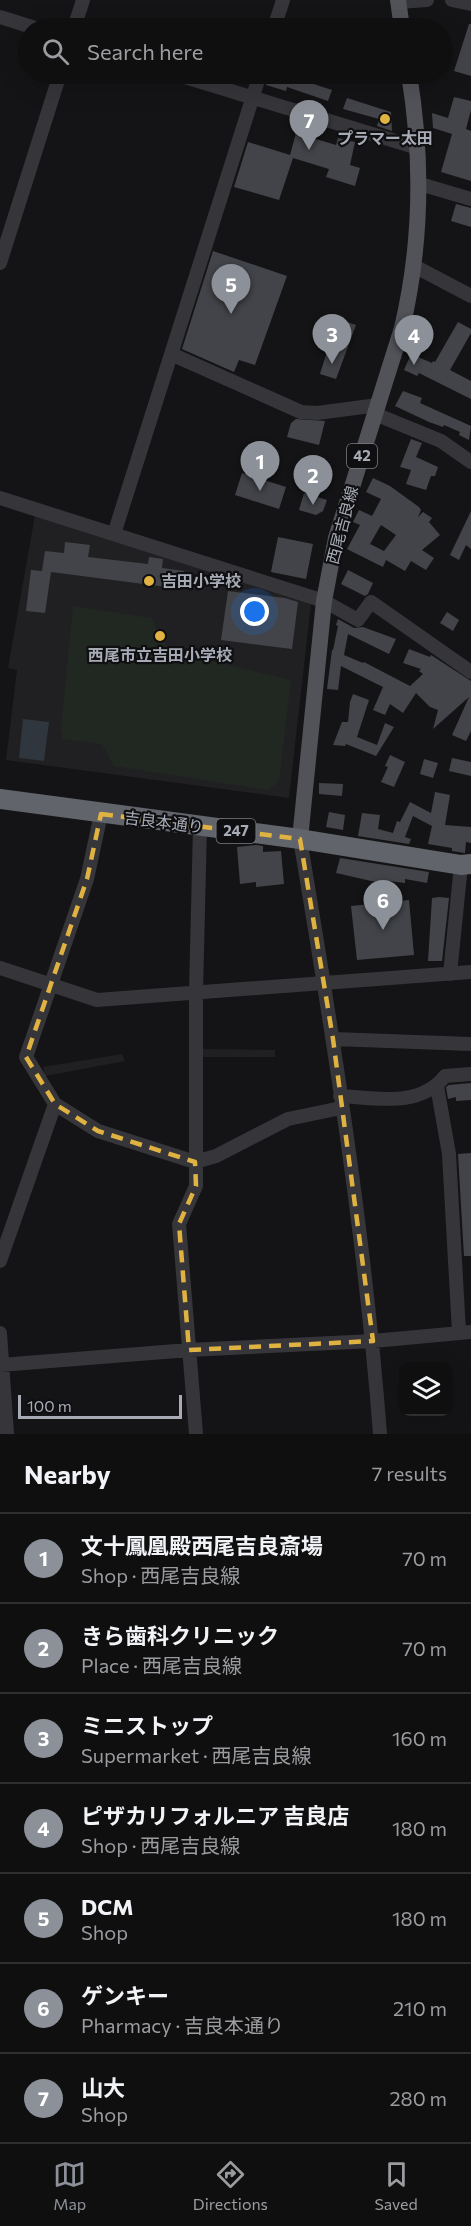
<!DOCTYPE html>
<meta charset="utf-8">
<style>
:root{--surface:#0f0f10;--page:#181819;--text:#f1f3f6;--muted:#9b9c9f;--line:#2f2f30;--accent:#8c9099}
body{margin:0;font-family:Commissioner,"Noto Sans JP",sans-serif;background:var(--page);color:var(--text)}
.controls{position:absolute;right:18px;bottom:18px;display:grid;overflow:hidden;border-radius:12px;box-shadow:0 6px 24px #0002}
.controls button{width:54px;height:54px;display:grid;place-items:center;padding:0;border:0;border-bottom:2px solid var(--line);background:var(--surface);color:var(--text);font:30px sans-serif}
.scale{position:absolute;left:18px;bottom:15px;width:164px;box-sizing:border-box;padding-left:6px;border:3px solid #a7abb5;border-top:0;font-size:16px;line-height:21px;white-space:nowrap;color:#a7abb5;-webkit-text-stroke:4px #0f0f11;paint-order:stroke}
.you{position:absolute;left:255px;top:612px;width:21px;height:21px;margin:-15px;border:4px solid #fff;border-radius:50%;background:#1a73e8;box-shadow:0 0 0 9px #1a73e833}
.badge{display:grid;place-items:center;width:39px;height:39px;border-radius:50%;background:var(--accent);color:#fff;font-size:20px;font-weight:700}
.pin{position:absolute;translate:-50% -50px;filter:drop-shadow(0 2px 3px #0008)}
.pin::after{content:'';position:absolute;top:32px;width:21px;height:18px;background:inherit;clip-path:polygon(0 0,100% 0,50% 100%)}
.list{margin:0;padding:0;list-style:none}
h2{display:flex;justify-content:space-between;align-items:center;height:78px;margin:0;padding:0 24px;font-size:26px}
h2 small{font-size:20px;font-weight:400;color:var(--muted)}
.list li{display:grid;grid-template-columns:39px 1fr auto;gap:18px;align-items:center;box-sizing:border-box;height:90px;padding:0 24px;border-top:2px solid var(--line)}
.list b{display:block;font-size:22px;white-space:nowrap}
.list p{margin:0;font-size:20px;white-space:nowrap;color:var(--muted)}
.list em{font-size:20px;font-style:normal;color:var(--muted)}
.icon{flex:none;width:33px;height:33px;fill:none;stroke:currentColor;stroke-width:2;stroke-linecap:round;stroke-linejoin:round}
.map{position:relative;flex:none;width:471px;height:1434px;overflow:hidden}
.search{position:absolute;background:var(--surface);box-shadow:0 6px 24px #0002;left:18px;right:18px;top:18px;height:66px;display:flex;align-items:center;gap:15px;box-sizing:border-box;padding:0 21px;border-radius:33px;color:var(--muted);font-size:22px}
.sheet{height:708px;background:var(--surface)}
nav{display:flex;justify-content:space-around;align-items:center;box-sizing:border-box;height:84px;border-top:2px solid var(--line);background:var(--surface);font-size:16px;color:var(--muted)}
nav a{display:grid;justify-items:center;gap:3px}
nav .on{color:var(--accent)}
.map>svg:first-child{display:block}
</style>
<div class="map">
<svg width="471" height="1434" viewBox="0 0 471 1434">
<rect width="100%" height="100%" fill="#141416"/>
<path fill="#202023" d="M35,515l276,89 -22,194 -283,-38 11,-90 -9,-2z
M203,1049l72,1v7h-72z
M122,1054l3,7 -80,15 -2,-9z"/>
<path fill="#212822" d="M73,606l78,12 18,33 122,29 -12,102 -12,8 -153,-24 -12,-22 -39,-5 -2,-11z"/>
<path fill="#2f363d" d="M23,719l26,3 -5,39 -25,-3z"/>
<path fill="#434449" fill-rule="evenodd" d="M469,24h2v52l-17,-5z
M269,74h14l49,16 -4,11 -41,-14 -1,4 -20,-6z
M454,97l17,4v9l-5,19 5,2v50l-30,-9 11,-38 -19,-6 -1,-15 16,5z
M347,98l44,14 1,19 -15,-5 2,-7 -36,-10z
M296,133l40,12 2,-7 17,4 -5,23 10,3 -5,18 -29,-9 3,-8 -36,-11 -14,42 -45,-13 14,-45 42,13z
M456,204l15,4v19l-20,-6z
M213,251l74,25 -32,89 -16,-5 -5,12 -52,-23z
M337,319l19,6 -20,54 -16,-5z
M458,322l13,7v4l-21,37 21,11v18l-52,-26 -2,3 -13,-6 7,-16 21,9 1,-2 2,1z
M403,391l19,7 -2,5 51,23 -2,14 -10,-5 1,-3 -16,-7 -1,2 -14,-5 -34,-16z
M296,419l29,2 -6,24 -32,-8 4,-14z
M411,439l11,4 -6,14 22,10 -3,9h-4l-5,14 -20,-6 5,-14 -11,-3z
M242,473l44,14 -7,22 -44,-14z
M373,478l17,8 29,21 2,3 -3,7 5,-5 9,6 -3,4 11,13 -18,15 12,8 -8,12 -15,-9 -6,10 -19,-11 -3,7 -36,-18 13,-24 -7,-3 6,-12 13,6 9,-17 -15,-7zM381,525l15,10 -12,16 -14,-7z
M304,493l23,7 -4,11 -7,4 -17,-5z
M471,511v38l-5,-4 -7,15 -9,-5z
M278,537l35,7 -7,35 -35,-7z
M65,542l25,3 -2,12 60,7 1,-7 14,2 -1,9 22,3 -2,18 -131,-17 -6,41 -19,-2 5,-41 11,1 3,-20 19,2z
M348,570l25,13 -5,11 -3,2 -24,-12z
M228,591l57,7 13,4 -6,47 -71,-9z
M447,612l12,8 -6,11 -13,-8z
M338,619l16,9 9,-1 33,12 -7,15 -41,-20 -4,21 19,8 1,-1 46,24 13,-12 -4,-3 2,-2 -18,-6 6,-14 21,8 1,-2 40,26v50l-5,10 -14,-6 17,-38 -36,32 5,-19 -8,-3 -14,-14 -13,20 -13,-9 -5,11 -12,-5 10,-23 -42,-21 -3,24 -11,-1 5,-39h1l5,-24 -2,-1z
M353,694l16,6 -12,37 20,8 8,-22 9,4 -18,29 -30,-12 -1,2 -12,-1 9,-23h6l2,-20z
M390,755l15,7 -11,25 -13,-5 7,-15 -3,-1z
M452,758l19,4v14l-22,-5z
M424,759l14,4 -5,15 -13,-4z
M319,783l24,1 -1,12 -23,-2z
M435,792l15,3 -5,30 26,2v16l-5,-1 -1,11 -13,-2v-3l-24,-4 4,-18 -19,-10 -8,21 6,2 -2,5 -51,-8 4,-23 18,2 -2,14 15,4 4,-12 3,1 10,-20 21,11z
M329,812l16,3 -2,15 -17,-3z
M256,845l7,1v6l18,-1 3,33 -28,3v-5l-16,2 -3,-37z
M340,858l89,14 -2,11 -22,-4v4l-25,-3v3l-44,-10z
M439,897l10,1 -7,63h-14l4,-63z
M409,900l5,55 -57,5 -6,-54z
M471,1083v17l-15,1v-4l-8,2 -2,-12 3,-2z
M471,1153v103h-7l-6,-102z"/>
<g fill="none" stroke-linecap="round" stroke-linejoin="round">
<path stroke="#36363a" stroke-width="14" d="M452,0l19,4
M398,2l29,-2
M0,17l35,11
M74,28l9,-28
M274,28l9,-28
M175,74l243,74
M420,184l51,15
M0,263l60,-189
M414,266l57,30
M171,354l130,58 16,1 61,-8
M375,414l66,27 30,21
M0,498l324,103 34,19 13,-18 100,70
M114,534l146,-460
M101,814l-14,65 -61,178 29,47 43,27 97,31 21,-6 72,-37 53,-11
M300,839c33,196 65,397 80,595
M0,968l97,32 374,-28
M450,974l11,-109
M333,1039l138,5
M437,1086l12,68 10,178
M340,1096c36,2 80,12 105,-20l26,-2
M0,1261l55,-157
M0,1333l7,101
M0,1365l189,-15 184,-9 98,-9
M196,1434l-17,-210 17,-38v-194l4,-166"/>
<path stroke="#525359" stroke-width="16" d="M398,0l4,28
M300,839l24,-238 12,-63 66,-210c20,-85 21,-169 7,-254"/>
<path stroke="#62646b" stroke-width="20" d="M0,799l300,40 161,26 10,-1"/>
</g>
<path fill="none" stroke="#e0b241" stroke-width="4.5" stroke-dasharray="12 8" stroke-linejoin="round" d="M101,814l199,25 33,200 40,302 -184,9 -10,-126 17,-38 -1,-24 -97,-31 -43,-27 -29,-47 61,-178z"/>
<g fill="#e0b241" stroke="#0f0f11" stroke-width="2">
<circle cx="385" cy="119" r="6"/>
<circle cx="149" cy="581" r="6"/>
<circle cx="160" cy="636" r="6"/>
</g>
<g text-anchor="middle" stroke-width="4.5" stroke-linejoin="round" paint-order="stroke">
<g fill="#0f0f11" stroke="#797c84" stroke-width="1.5">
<rect x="347" y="444" width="30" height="24" rx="4.5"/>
<rect x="216.5" y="819" width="39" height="24" rx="4.5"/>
</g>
<g font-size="15" font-weight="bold" fill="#a7abb5">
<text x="362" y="461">42</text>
<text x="236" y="836">247</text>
</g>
<g font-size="16" font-weight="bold" fill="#a7abb5" stroke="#0f0f11">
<text x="385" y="144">プラマー太田</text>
<text x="161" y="587" text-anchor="start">吉田小学校</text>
<text x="160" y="661">西尾市立吉田小学校</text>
</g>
<g font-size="16" fill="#a7abb5" stroke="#0f0f11">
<text transform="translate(342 525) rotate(-75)" y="6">西尾吉良線</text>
<text transform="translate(164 822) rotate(7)" y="6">吉良本通り</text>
</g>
</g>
</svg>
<div class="controls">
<button><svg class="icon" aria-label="layers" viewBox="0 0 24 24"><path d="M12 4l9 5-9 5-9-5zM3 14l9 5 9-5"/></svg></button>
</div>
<div class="scale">100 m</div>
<div class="you"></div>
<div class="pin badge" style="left:260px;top:491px">1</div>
<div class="pin badge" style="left:313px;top:505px">2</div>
<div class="pin badge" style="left:332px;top:364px">3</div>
<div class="pin badge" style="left:414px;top:365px">4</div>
<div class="pin badge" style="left:231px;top:314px">5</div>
<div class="pin badge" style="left:383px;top:930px">6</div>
<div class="pin badge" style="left:309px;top:150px">7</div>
<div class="search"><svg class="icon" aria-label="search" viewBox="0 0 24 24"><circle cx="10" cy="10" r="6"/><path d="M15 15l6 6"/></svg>Search here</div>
</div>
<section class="sheet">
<h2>Nearby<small>7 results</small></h2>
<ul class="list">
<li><span class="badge">1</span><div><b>文十鳳凰殿西尾吉良斎場</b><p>Shop · 西尾吉良線</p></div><em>70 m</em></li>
<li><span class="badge">2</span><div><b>きら歯科クリニック</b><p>Place · 西尾吉良線</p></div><em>70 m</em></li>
<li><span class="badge">3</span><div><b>ミニストップ</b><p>Supermarket · 西尾吉良線</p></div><em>160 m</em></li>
<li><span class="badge">4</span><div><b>ピザカリフォルニア 吉良店</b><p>Shop · 西尾吉良線</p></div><em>180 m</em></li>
<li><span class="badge">5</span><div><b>DCM</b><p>Shop</p></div><em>180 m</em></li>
<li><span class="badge">6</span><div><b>ゲンキー</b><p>Pharmacy · 吉良本通り</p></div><em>210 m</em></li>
<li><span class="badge">7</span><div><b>山大</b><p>Shop</p></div><em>280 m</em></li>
</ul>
</section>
<nav>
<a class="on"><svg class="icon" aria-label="map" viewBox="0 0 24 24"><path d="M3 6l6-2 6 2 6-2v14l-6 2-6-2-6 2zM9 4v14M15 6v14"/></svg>Map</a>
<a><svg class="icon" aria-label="directions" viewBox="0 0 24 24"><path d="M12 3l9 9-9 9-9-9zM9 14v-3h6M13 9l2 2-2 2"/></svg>Directions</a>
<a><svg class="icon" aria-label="saved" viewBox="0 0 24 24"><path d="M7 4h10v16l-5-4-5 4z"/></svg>Saved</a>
</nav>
